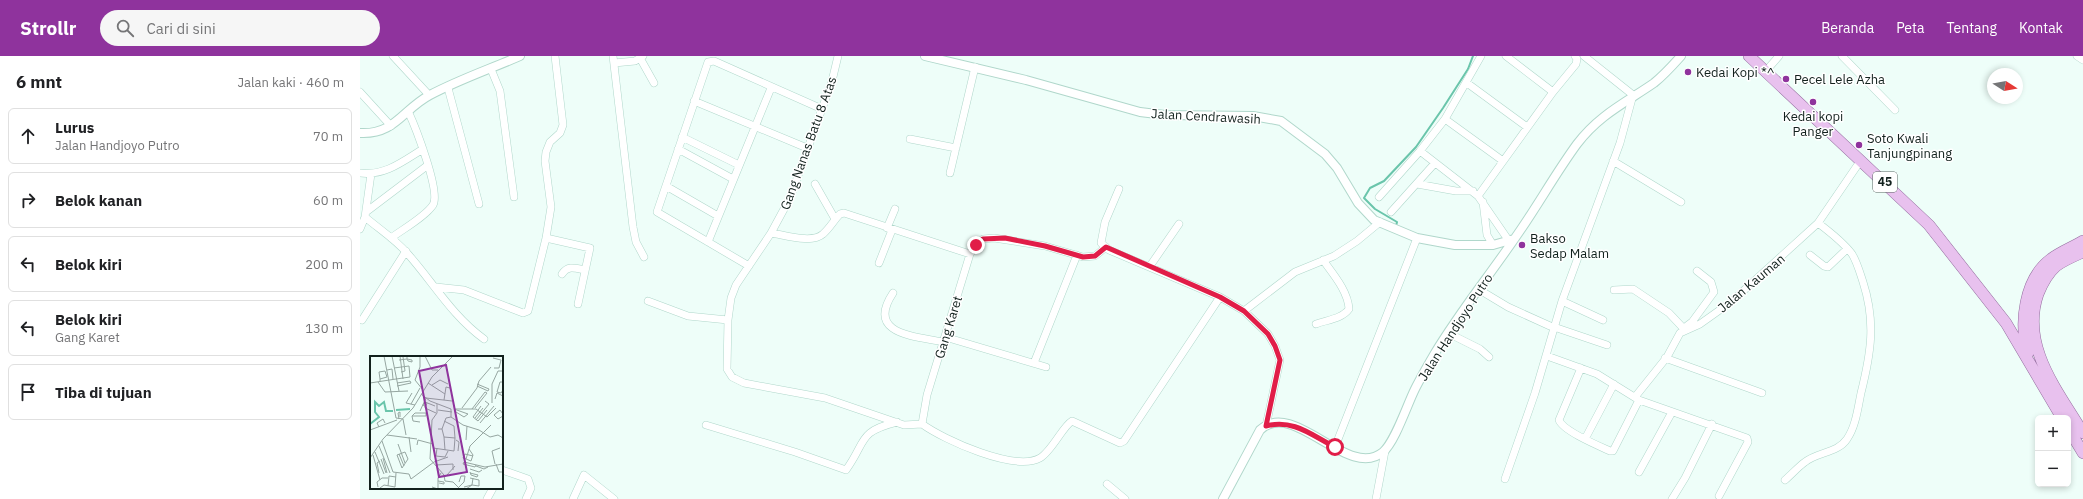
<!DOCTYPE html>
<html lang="id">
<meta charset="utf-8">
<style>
:root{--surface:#fff;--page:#f6f6f6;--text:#202124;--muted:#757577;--line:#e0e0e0;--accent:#8f339d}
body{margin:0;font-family:"IBM Plex Sans",sans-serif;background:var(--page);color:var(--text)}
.controls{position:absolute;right:12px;bottom:12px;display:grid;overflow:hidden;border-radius:6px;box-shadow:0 2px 6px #0003}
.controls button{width:36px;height:36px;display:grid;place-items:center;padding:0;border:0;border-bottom:1px solid var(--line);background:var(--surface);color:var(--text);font:20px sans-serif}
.compass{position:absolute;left:1627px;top:12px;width:36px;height:36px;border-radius:50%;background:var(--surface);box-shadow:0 2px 6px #0003;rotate:101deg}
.stop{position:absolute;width:12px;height:12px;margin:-9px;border:3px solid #e11d48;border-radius:50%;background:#fff}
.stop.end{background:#e11d48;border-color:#fff;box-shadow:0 1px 4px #0008}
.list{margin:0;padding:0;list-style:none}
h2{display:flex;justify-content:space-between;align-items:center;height:52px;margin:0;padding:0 16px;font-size:17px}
h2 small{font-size:13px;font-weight:400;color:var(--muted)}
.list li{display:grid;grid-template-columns:26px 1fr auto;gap:12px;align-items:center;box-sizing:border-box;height:56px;margin:0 8px 8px;padding:0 8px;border:1px solid var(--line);border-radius:6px}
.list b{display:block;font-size:15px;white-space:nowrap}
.list p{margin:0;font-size:13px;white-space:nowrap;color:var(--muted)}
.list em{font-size:13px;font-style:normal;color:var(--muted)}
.icon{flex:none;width:22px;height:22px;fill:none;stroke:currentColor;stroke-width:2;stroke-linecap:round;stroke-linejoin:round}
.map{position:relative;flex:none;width:1723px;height:443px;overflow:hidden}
header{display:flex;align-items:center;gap:24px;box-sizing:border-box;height:56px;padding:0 20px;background:var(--accent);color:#fff}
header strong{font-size:19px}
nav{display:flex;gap:22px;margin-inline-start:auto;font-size:14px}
.search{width:280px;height:36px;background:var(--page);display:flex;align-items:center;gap:10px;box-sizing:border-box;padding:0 14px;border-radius:22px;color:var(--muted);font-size:15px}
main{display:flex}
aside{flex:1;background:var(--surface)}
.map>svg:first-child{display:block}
</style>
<header>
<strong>Strollr</strong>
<div class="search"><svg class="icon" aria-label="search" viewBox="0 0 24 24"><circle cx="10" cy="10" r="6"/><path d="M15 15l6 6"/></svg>Cari di sini</div>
<nav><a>Beranda</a><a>Peta</a><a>Tentang</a><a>Kontak</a></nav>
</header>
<main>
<aside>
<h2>6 mnt<small>Jalan kaki · 460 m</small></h2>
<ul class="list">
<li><svg class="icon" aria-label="ahead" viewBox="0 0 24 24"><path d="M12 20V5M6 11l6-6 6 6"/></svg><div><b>Lurus</b><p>Jalan Handjoyo Putro</p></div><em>70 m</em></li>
<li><svg class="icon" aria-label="right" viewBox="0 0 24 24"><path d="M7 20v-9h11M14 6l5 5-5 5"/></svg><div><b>Belok kanan</b></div><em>60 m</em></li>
<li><svg class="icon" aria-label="left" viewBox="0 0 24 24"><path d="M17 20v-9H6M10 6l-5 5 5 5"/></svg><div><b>Belok kiri</b></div><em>200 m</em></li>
<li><svg class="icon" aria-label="left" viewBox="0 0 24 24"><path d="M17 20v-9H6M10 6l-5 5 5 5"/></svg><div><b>Belok kiri</b><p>Gang Karet</p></div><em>130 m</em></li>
<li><svg class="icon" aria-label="arrive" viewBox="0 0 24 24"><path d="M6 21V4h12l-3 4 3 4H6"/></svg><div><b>Tiba di tujuan</b></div></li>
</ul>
</aside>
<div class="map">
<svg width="1723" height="443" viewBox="0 0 1723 443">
<rect width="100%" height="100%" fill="#eefef9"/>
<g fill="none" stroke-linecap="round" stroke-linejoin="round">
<path stroke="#6ac5ab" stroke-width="2" d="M1036,170l1,-4 -22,-13 -11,-11 6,-10 14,-7 32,-34 27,-39 25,-39 5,-13"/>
<g stroke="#b0d7cb" stroke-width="8">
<path id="minor" d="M33,0l36,39
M253,0l20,171 3,15 8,15
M478,0l-6,25 -42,117 -19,35 -35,52 -5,13 -3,22 -1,49 5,8 12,6 81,15 79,27 18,-1
M1146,0l47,36
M1482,0l53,54
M1717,0l6,4
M280,2l14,25
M254,7l21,-2 8,-5
M131,13l9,22 14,106
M1405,16l14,-16
M1107,27l60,44
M88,32l31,116
M0,36l31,34
M334,45l113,47
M1085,63l58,42
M322,81l57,28
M550,83l46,9
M318,93l55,30
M1060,95l58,45 31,45
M1253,105l68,41
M0,117c25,3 42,-11 63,-24
M590,117l25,-106
M11,118l-6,43c14,12 30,22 42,36 26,29 45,63 77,86
M455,128l20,35
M1057,128l39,7h17
M306,130l52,30
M759,133l-14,33 -4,21 8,7 111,47 24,14 24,23 7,12 5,14 -14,66
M1118,140l75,-104 23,-28 1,-5 -2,-3
M1019,141l41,-46 25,-32 36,-63
M1123,146l4,33 6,10
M6,156l62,-47
M1031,156l44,-49
M527,172l8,-19
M0,173l5,-12
M411,177c14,2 41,11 52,1 7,-6 11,-14 17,-20l4,-1 126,41
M31,182c12,-9 34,-21 42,-33 8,-13 -18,-79 -25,-94
M186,182l44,10 -12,56
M348,186l63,-154
M746,191l-11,9 -12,1 -38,-11 -51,-8 -11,1 -7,6 -6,9 -43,141 -5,29c22,16 93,48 118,34 12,-7 23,-32 32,-37l48,22 4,-2 96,-144
M1450,199l14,11 4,1 19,-18
M519,207l13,-33
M389,210l-92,-54 51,-150 6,-1 108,48
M790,210l29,-42
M202,218c6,-9 13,-6 23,-4
M76,231l28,3 59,23 5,-2 18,-73 5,-31 -6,-46 1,-9 4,-10 10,-9 3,-8 -8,-69
M1118,233l30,18 42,19
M1254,234l19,-1 36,24 16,17
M533,237c-28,42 23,43 50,49
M288,245l40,15 40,4
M1202,245l41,19
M884,255l51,-39 39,-16 23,-15 23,-19
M2,264l44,-69
M956,268c10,-4 26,-5 33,-15 -1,-18 -16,-35 -26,-49
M1194,271l53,18
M1324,272l8,-6 22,-30 -3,-10 -14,-11
M1088,277l32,16 9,8
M585,281l101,30
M1187,300l50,18 42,26 108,38 1,4 -29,54
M1305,302l97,35
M674,307l43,-108
M1221,312l-22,52c4,11 40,26 51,31h3l26,-51
M1275,341l32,-40 13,-24 20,-9 31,-22 87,-79 43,-63
M346,369l89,27 51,18c21,-29 11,-38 51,-48
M1225,383l29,-55
M975,391l82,-209
M142,414l26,9 3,9 -5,11
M1279,416l33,-60
M1145,423l30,-86 27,-92 58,-158 13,-48 -49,-39
M1425,424c7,-6 13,-13 20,-18 12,-10 33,-9 42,-23 9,-13 11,-32 14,-46 10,-40 15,-71 2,-111 -3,-9 -6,-20 -11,-28 -9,-12 -22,-22 -34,-31
M747,428l18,15
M127,443l6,-11
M213,443l11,-24 30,24
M1016,443l9,-48
M1312,443l13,-21 27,-54"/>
</g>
<g stroke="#b0d7cb" stroke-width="10">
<path id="tertiary" d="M565,0l101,24 114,32 25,3 88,1 28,5 44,33 12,14 21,35 16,17 43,18 38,7h38l21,-6
M0,77c35,2 43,-24 70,-38 28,-15 60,-26 90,-39
M863,443l37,-69c34,-32 88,51 123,22 12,-10 24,-47 32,-63 6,-12 13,-24 20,-36 24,-40 54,-77 80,-115 22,-31 40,-64 62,-94 22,-29 48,-41 77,-61 10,-8 19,-18 27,-27"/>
</g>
<g stroke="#936e9e" stroke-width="12">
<path id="primary" d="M1389,0l180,169 77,98 56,95
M1723,196c-9,4 -19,8 -27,14 -8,7 -14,18 -18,28 -18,52 20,97 45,139
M1668,297c-9,-29 -4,-74 23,-94 9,-7 22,-12 32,-18
M1708,372l15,25"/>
</g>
<use href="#minor" stroke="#fff" stroke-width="7"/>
<use href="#tertiary" stroke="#fff" stroke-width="8"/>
<use href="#primary" stroke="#e8c1ee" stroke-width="11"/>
</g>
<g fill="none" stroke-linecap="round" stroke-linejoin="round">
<path stroke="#e11d48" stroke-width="5" d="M616,189l7,-6 22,-1 40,8 38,11 12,-1 11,-9 114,50 24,14 24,23 7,12 5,14 -14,66c28,-7 45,9 69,21"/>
</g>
<g fill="#8f339d" stroke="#fff" stroke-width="1.5">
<circle cx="1328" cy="16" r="4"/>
<circle cx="1426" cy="23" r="4"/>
<circle cx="1453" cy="46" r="4"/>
<circle cx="1499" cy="89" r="4"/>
<circle cx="1162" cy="189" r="4"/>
</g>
<g text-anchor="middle" stroke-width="3" stroke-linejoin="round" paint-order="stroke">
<rect fill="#fff" stroke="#596461" stroke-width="1" x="1513" y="116" width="24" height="20" rx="3"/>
<g font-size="12" font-weight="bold" fill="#12211d">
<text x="1525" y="130">45</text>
</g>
<g font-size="13" fill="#12211d" stroke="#fff" text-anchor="start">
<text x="1336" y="21">Kedai Kopi *^</text>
<text x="1434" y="28">Pecel Lele Azha</text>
<text x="1453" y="65" text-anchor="middle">Kedai kopi<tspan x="1453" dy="15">Panger</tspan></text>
<text x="1507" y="87">Soto Kwali<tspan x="1507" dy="15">Tanjungpinang</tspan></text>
<text x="1170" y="187">Bakso<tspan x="1170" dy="15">Sedap Malam</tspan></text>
</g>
<g font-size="13" fill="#12211d" stroke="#fff">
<text transform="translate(846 60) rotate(3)" y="5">Jalan Cendrawasih</text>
<text transform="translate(448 87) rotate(-70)" y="5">Gang Nanas Batu 8 Atas</text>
<text transform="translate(1391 227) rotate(-40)" y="5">Jalan Kauman</text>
<text transform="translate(588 271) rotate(-73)" y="5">Gang Karet</text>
<text transform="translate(1095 271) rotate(-57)" y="5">Jalan Handjoyo Putro</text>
</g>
</g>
<g transform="translate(10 300)">
<rect width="133" height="133" fill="#eefef9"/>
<path fill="none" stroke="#6ac5ab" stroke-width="2" d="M26,54l14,-1M0,68l9,-7 -4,-5v-10l4,4 5,-4 2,9h7"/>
<path fill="none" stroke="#96a6a1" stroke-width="1" d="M14,0l12,62 7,1 3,16M22,0l7,35M30,0l3,23M50,0v11l-5,13 8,10M55,0l7,14h6M123,2l8,2 -2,8h-5M29,4l8,-1 5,1v2l-4,-1 -1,-2v-3M24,12l15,-2 1,11 -14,2M17,14l5,-1 1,10M31,16l4,-1 -2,-14M10,23l-1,-7 6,-1 2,6 -7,2v3M8,26l7,10 23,-1M133,26h-3l-3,10 4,1 2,-3M0,27l26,-4M27,27l13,-2 1,2 -14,3M58,27l17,11M107,28l12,5 -1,2 -11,-5M62,29l8,-5 8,4M42,37l-6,10 9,2M51,38l9,7 21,8v8l12,8 16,5 11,7 8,-2 5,3M125,43l2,-6 6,3M74,44l2,-13 4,1M57,47l-2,5 11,5M122,47v-19l6,-13h5M41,48l9,-16M67,48v9l-5,7 -2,39 14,16 1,6 8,1 7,7M111,50l-8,11 5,4 9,-11M56,51l-3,-2 2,-3 10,4M92,52l15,-20 2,-7 12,-14M84,53l14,5 -4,3 -8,-5M85,53h21l11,8 9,-9M102,53l13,-17 2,1 -12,15M68,54l14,2M50,55l6,-13 26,3M133,58l-3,-4 -6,5 4,4 5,-3M42,60l3,-3h11v3M42,60h14M42,60l1,5 7,1M105,62l8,-10M29,63l-1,-6 2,-1v5M106,64l13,-16 -4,-3M110,67l14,-17M9,71l-2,-4 6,-4 2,4M68,73h4l4,-11 5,-1M72,73l2,8 11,1 -1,-12 -10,-5M0,74l27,-10M17,79l30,4M39,81l2,15M74,81l1,13M86,84l3,2 -1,9M96,84l1,-14M12,85l11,31 16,2 2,5 23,-17 14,-5M28,88l7,19M47,89l1,-5 15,4M9,90l11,27M100,90l21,-21M63,92l21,3 1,-13M67,92l-1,8 9,1 3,-6M99,93l4,6 -2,6 -5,-2 4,-13M5,96l9,22M35,96l3,7 -6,9 -5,-13zM29,98l5,12M3,99l7,25M0,102l13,-19 30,-31 19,-31 21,-21M13,102l4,15M11,103l5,14M96,103l-3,-1 2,-4 8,2M93,108l1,-2 21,5 18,-3M93,108l12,3 1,-2M125,108l-3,-13 8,-3M126,108l3,8h4M66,109l17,-1v6M106,110l8,3 4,-2M100,113l9,3 3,-2M100,116l1,3 6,2 1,-2 -8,-2M9,117l-2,-10 3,-2M77,119l8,-9M68,125l6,1v2l-5,-1M18,130l1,-10 7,1M8,131l-1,-5 5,-4h6M62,131l6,2v-11l3,-5M89,131l5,-5 1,-6h-4l-2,6M94,131l8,-2 1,-7M10,132l4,-3 11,2 1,-14M96,133l6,-4 7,1v-6l-9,-2"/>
<path fill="#8f339d" fill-opacity="0.15" stroke="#8f339d" stroke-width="2" d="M76,9l21,107 -28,5 -20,-106z"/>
<rect width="133" height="133" fill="none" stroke="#12211d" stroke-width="2"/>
</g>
</svg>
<div class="controls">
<button>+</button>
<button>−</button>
</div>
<svg class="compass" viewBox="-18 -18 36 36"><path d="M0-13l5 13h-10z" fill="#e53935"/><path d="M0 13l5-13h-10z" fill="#757577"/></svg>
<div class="stop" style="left:975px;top:391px"></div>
<div class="stop end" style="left:616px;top:189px"></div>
</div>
</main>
